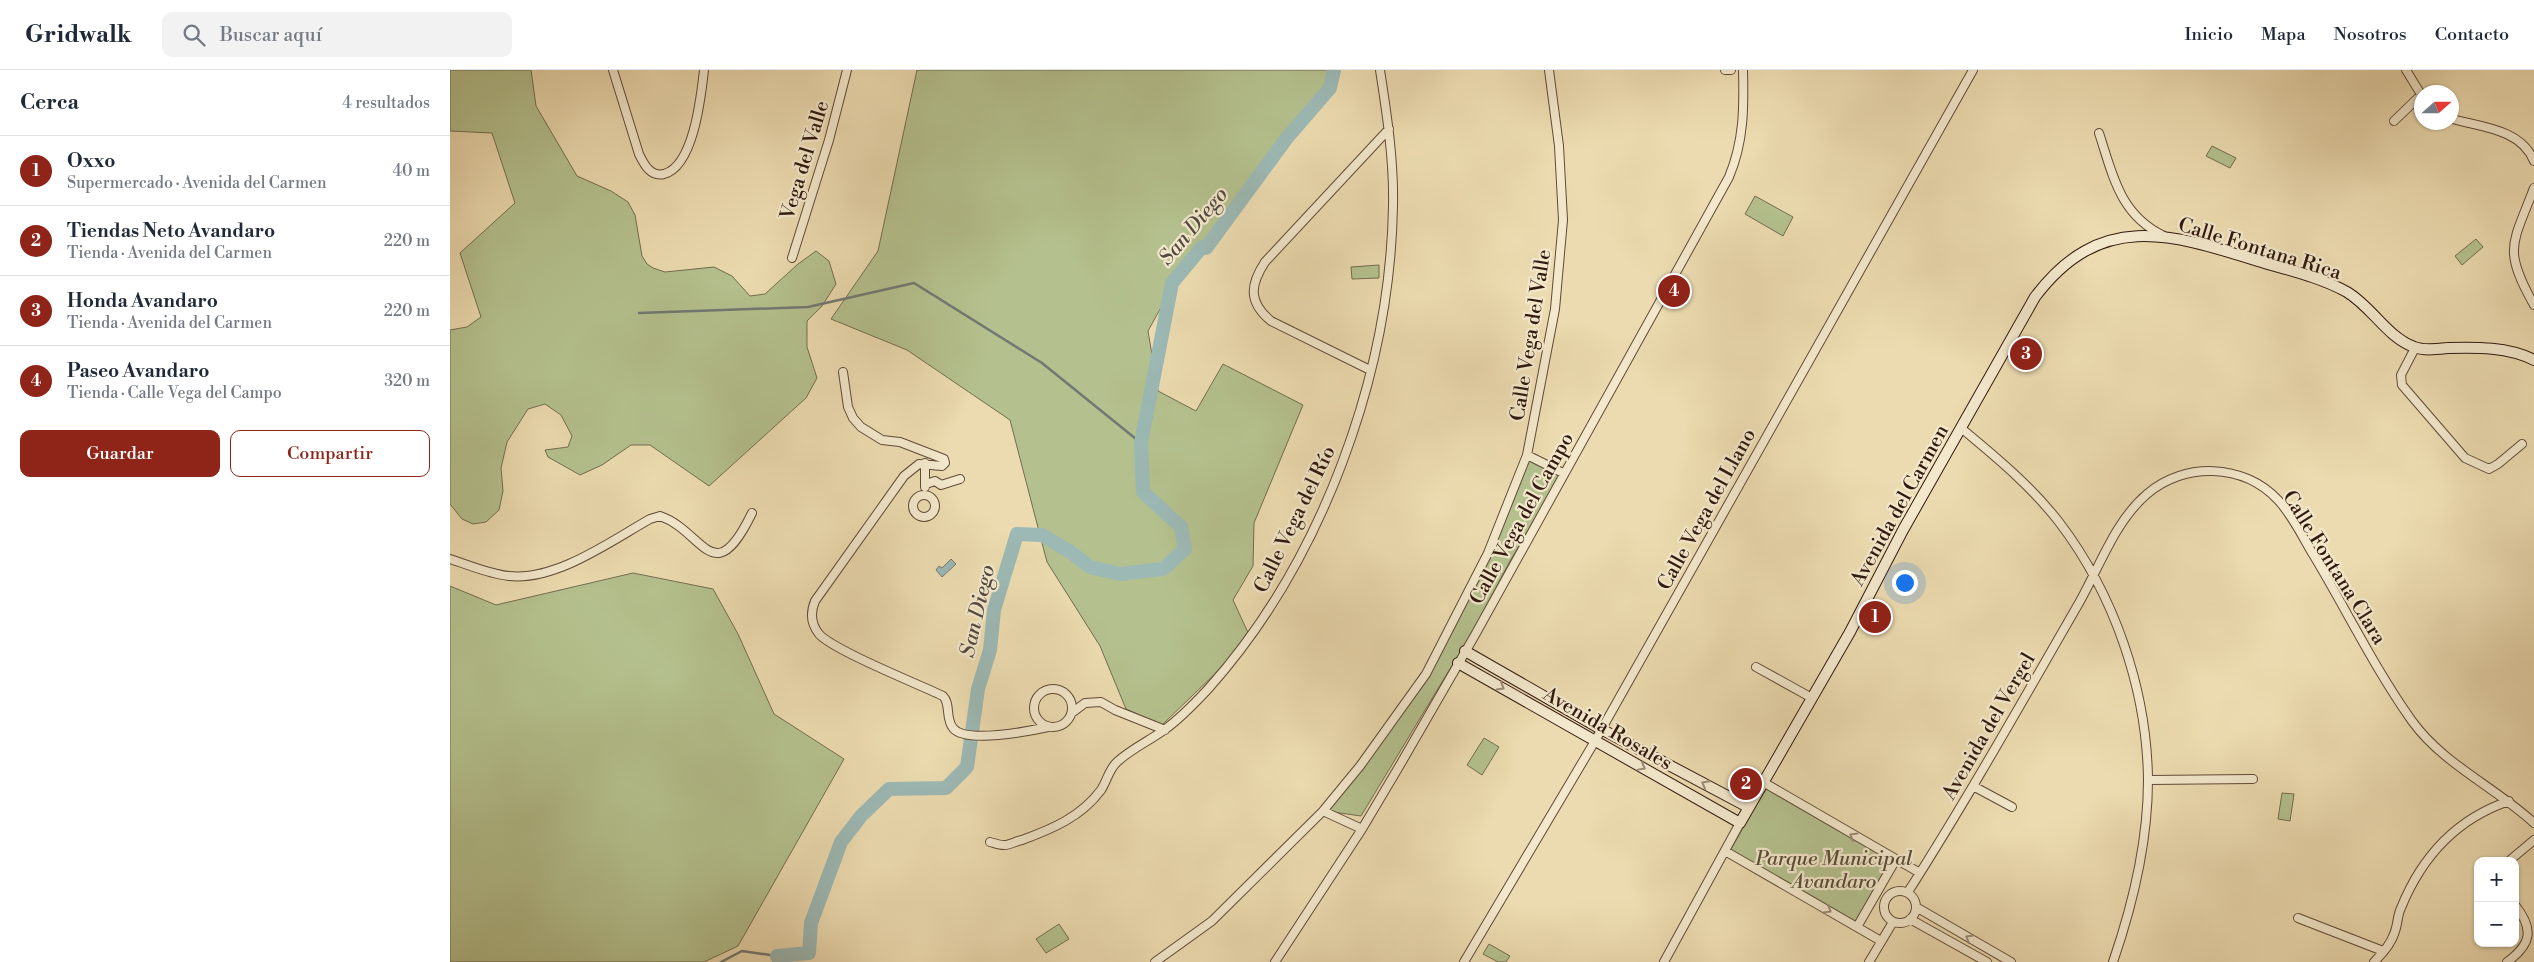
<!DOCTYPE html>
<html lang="es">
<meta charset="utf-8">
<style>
:root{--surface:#fff;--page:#f2f2f3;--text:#1f2937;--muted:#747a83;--line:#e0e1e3;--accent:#8f2418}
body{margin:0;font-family:"Libre Bodoni",serif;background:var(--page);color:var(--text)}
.controls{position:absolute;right:15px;bottom:15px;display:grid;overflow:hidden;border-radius:10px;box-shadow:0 1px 4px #0004}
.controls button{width:45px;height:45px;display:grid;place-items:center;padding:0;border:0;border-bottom:1px solid var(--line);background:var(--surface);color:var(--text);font:25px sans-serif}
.compass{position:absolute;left:1964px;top:15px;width:45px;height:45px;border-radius:50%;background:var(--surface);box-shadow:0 1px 4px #0004;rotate:69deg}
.you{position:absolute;left:1454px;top:512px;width:18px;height:18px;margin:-12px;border:4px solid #fff;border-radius:50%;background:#1a73e8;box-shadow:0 0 0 8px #1a73e833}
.badge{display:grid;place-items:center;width:32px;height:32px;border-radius:50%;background:var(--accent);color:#fff;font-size:16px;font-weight:700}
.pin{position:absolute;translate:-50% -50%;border:2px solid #fff;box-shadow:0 1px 5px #0006}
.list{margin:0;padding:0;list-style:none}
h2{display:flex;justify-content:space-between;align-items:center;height:65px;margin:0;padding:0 20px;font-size:21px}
h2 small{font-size:16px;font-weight:400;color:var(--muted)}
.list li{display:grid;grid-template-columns:32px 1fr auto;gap:15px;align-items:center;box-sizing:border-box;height:70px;padding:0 20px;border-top:1px solid var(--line)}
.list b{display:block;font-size:19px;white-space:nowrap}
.list p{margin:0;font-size:16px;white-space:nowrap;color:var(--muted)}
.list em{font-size:16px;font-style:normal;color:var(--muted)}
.actions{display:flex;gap:10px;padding:15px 20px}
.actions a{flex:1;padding:11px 0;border:1px solid var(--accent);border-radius:10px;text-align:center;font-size:18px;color:var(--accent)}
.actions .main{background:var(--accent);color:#fff}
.icon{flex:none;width:28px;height:28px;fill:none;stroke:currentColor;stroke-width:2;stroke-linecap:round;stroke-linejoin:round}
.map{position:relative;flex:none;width:2084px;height:892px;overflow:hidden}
header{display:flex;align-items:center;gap:30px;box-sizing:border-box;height:70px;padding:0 25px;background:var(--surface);border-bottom:1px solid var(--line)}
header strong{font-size:24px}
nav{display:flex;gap:28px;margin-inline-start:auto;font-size:18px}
.search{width:350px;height:45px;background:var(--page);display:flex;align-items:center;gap:12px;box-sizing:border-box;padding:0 18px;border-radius:10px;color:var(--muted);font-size:19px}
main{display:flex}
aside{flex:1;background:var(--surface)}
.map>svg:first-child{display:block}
</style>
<header>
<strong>Gridwalk</strong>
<div class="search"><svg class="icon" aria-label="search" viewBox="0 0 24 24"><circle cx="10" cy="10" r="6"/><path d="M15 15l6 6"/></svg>Buscar aquí</div>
<nav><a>Inicio</a><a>Mapa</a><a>Nosotros</a><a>Contacto</a></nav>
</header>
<main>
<aside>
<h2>Cerca<small>4 resultados</small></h2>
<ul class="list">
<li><span class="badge">1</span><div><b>Oxxo</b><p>Supermercado · Avenida del Carmen</p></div><em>40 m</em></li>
<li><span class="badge">2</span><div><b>Tiendas Neto Avandaro</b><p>Tienda · Avenida del Carmen</p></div><em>220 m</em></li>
<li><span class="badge">3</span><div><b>Honda Avandaro</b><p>Tienda · Avenida del Carmen</p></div><em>220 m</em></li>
<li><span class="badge">4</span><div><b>Paseo Avandaro</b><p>Tienda · Calle Vega del Campo</p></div><em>320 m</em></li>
</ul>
<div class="actions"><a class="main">Guardar</a><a>Compartir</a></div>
</aside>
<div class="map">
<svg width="2084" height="892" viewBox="0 0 2084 892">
<rect width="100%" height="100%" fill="#ecdbb0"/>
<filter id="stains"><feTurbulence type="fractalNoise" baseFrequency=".004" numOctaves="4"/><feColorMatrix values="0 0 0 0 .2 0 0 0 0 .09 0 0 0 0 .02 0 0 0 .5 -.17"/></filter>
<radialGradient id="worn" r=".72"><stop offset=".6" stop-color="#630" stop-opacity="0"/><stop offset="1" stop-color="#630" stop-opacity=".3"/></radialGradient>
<path fill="#b4c18e" stroke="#726d4f" d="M0,0h81l5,36 41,70 34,15 17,11 7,13 7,41 5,8 6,4 12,4 49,-5 18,9 18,20 15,-2 33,-30 18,-13 13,10 7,23 -14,22 -15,15v26l10,31 -11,20 -97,88 -59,-41h-19l-29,20 -22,10 -32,-18 -3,-7 23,-3 4,-11 -11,-21 -16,-11 -17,5 -21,33 -6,26 2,23 -4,19 -13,12 -13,2 -11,-5 -12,-15v-174l17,-3 14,-10 -21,-64 55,-50 -23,-70 -42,-2z
M467,0h419l-3,18 -46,52 -81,111 -3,-2 -29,35 -26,47 10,60 38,20 27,-47 80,41 -49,118 -1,43 -20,34 18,39 -89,86 -36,-16 -26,-63 -53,-84 -37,-142 -103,-70 -76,-31 47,-68z
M1762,76l24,12 -6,10 -24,-12z
M1305,126l38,21 -10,19 -38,-22z
M2026,169l7,8 -21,18 -7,-9z
M929,195v13l-27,1 -1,-12z
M1078,388l33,17 -51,86 -36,68 -113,187 -35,-5 110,-150z
M183,503l80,16 25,45 36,80 70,45 -106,187 -34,16h-254v-376l46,19z
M1034,668l15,9 -17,28 -15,-10z
M1316,717l125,72 -37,66 -124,-74z
M1832,723l12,1 -4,27 -12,-2z
M609,854l10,15 -23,14 -10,-14z
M1039,874l21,12 -4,6h-8l-15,-8z"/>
<path fill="#9cb9b5" stroke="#717973" d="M501,489l5,5 -14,13 -6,-7 3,-4 3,2z"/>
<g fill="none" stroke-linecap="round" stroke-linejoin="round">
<path stroke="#717973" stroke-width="2.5" d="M189,243l169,-6 106,-24 128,80 99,80
M271,892l21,-11 35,5"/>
<path stroke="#9cb9b5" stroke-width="14" d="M330,892l-3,-6 32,-3 2,-30 30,-81 20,-26 28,-27 57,-1 21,-21 11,-78 12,-39 4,-40 23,-76 25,1 30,18 18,14 30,7 43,-5 22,-20 -4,-22 -38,-35 -2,-49 31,-160 30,-36 4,1 80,-109 44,-51 4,-18"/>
<g stroke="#604a38" stroke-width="10">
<path id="street" d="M163,0l26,84c5,10 11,23 25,20 30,-8 37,-78 40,-104
M1275,0h6
M1956,0l16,26
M2002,49c29,8 69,10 82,42
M1944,51l27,-26
M1649,63c14,43 21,82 65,103
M2084,118c-21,56 -32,60 0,117
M342,188l37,-118 18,-70
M1965,278l-14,27 1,10 63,73 24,11 9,-5 24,-20
M920,300l-99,-49c-23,-19 -21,-36 -6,-59l124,-133
M393,302l5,35 5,11 8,9 21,13 18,2 44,17 1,4 -3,3 -23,-2 -15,12 -89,125c-5,12 -4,23 4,33 14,16 99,50 124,62 8,8 2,22 10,32 12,16 77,3 95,-1
M1511,358c35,29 70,58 98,94 55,72 88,167 89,258 0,62 -15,124 -35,182
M1077,385l36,18
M475,393v24
M476,414l9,-3 6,4 19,-6
M463 436a11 11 0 1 1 22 0a11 11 0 1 1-22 0Z
M0,489c19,6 39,15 59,17 47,5 102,-35 141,-57l10,-3c44,15 53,77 92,-3
M1306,597l56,31
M584 638a19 19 0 1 1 38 0a19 19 0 1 1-38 0Z
M623,642l12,-9 16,-1 14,8 50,20
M1698,710l105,-1
M1313,712l157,91
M1523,716l39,21
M873,741l39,18
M540,772c4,1 9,3 14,3 6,0 12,-4 18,-5 30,-11 59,-23 79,-50 6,-9 8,-21 16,-28 14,-13 32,-21 47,-32 16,-11 32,-28 45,-42 113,-127 181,-313 184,-482 1,-45 -6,-91 -13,-136
M1275,781l156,90
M2059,791l25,-21
M1434 837a16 16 0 1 1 32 0a16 16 0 1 1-32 0Z
M1458,822c60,-94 115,-192 171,-289 20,-35 36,-82 68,-109 37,-32 96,-31 131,6 15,16 25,38 36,56 33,55 61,113 98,165 31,43 83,66 122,102
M1466,837l95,55
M1848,848l85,33
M1460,849l77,43
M1407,857l38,-66
M705,892l57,-41 111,-110 37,-45 66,-92 62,-121 39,-98 28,-146 8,-89 -4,-74 -10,-76
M825,892l87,-133 38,-64 75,-130 254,-458c15,-36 15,-69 14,-107
M1014,892l131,-221 378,-671
M1214,892l76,-139
M1419,892l24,-40
M1924,892c8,-8 17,-18 20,-28 4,-9 3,-18 7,-26 21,-52 55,-89 108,-107
M2057,892c25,-18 27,-33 8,-57"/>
</g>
<g stroke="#311910" stroke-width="12">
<path id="secondary" d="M1015,581l136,78 147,78
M1008,593l282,160 110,-191 53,-102 132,-233c65,-86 134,-64 223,-36 30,9 62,16 89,31 25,15 40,45 67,55 10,4 24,2 34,1 28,-1 61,-1 86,12"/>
</g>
<use href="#street" stroke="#f3e8cc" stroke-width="8"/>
<use href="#secondary" stroke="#f3e8cc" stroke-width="10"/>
</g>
<defs><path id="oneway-chevron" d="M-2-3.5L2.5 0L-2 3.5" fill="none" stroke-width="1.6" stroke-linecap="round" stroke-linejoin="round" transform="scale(1.25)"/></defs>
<g stroke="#9c8b77">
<use href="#oneway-chevron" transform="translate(1051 617) rotate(30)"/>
<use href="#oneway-chevron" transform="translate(1192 697) rotate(29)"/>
<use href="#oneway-chevron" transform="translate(1255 714) rotate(-152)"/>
<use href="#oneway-chevron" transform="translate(1403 766) rotate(-150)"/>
<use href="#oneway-chevron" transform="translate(1378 840) rotate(30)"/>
<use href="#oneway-chevron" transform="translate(1519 868) rotate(-150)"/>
</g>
<g text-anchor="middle" stroke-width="4.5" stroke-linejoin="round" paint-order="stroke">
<g font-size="20" fill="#311910" stroke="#f3e8cc">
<text transform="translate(354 90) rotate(-73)" y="7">Vega del Valle</text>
<text transform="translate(1810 178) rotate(17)" y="7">Calle Fontana Rica</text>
<text transform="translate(1080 265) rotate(-81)" y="7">Calle Vega del Valle</text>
<text transform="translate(1449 435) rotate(-61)" y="7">Avenida del Carmen</text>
<text transform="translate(1256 439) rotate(-61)" y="7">Calle Vega del Llano</text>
<text transform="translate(1071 448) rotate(-61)" y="7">Calle Vega del Campo</text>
<text transform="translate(844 449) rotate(-64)" y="7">Calle Vega del Río</text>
<text transform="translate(1885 497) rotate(58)" y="7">Calle Fontana Clara</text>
<text transform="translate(1538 656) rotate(-60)" y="7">Avenida del Vergel</text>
<text transform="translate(1158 658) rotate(30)" y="7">Avenida Rosales</text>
</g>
<g font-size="20" font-style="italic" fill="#584b36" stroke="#f3e8cc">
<text x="1384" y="795">Parque Municipal<tspan x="1384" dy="23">Avandaro</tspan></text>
</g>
<g font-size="21" font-style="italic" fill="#514942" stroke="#f3e8cc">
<text transform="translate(743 156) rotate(-50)" y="7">San Diego</text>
<text transform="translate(527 541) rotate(-77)" y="7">San Diego</text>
</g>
</g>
<rect width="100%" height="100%" filter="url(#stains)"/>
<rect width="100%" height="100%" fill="url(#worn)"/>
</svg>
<div class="controls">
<button>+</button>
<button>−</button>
</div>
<svg class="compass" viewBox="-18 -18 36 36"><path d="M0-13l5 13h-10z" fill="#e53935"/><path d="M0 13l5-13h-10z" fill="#747a83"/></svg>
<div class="you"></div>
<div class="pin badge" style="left:1425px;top:547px">1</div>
<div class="pin badge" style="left:1296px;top:714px">2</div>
<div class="pin badge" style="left:1576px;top:284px">3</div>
<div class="pin badge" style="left:1224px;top:221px">4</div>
</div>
</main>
